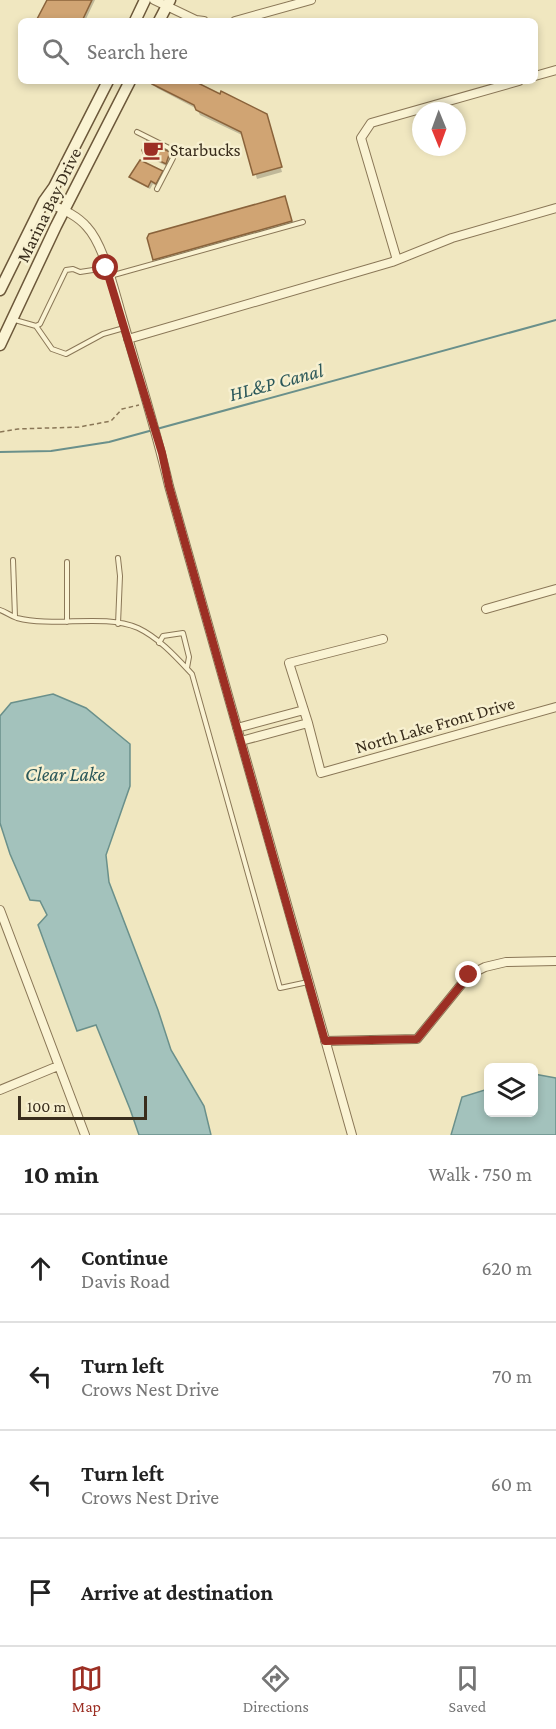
<!DOCTYPE html>
<meta charset="utf-8">
<style>
:root{--surface:#fff;--page:#f2f2f2;--text:#222;--muted:#767676;--line:#e0e0e0;--accent:#9c2f24}
body{margin:0;font-family:"Crimson Pro",serif;background:var(--page);color:var(--text)}
.controls{position:absolute;right:18px;bottom:18px;display:grid;overflow:hidden;border-radius:9px;box-shadow:0 3px 9px #0003}
.controls button{width:54px;height:54px;display:grid;place-items:center;padding:0;border:0;border-bottom:2px solid var(--line);background:var(--surface);color:var(--text);font:30px sans-serif}
.compass{position:absolute;left:412px;top:102px;width:54px;height:54px;border-radius:50%;background:var(--surface);box-shadow:0 3px 9px #0003;rotate:179deg}
.scale{position:absolute;left:18px;bottom:15px;width:129px;box-sizing:border-box;padding-left:6px;border:3px solid #392d1c;border-top:0;font-size:16px;line-height:21px;white-space:nowrap;color:#392d1c;-webkit-text-stroke:4px #f7f0d0;paint-order:stroke}
.stop{position:absolute;width:18px;height:18px;margin:-14px;border:4px solid #9c2f24;border-radius:50%;background:#fff}
.stop.end{background:#9c2f24;border-color:#fff;box-shadow:0 2px 6px #0008}
.list{margin:0;padding:0;list-style:none}
h2{display:flex;justify-content:space-between;align-items:center;height:78px;margin:0;padding:0 24px;font-size:26px}
h2 small{font-size:20px;font-weight:400;color:var(--muted)}
.list li{display:grid;grid-template-columns:39px 1fr auto;gap:18px;align-items:center;box-sizing:border-box;height:108px;padding:0 24px;border-top:2px solid var(--line)}
.list b{display:block;font-size:22px;white-space:nowrap}
.list p{margin:0;font-size:20px;white-space:nowrap;color:var(--muted)}
.list em{font-size:20px;font-style:normal;color:var(--muted)}
.icon{flex:none;width:33px;height:33px;fill:none;stroke:currentColor;stroke-width:2;stroke-linecap:round;stroke-linejoin:round}
.map{position:relative;flex:none;width:556px;height:1135px;overflow:hidden}
.search{position:absolute;background:var(--surface);box-shadow:0 3px 9px #0003;left:18px;right:18px;top:18px;height:66px;display:flex;align-items:center;gap:15px;box-sizing:border-box;padding:0 21px;border-radius:9px;color:var(--muted);font-size:22px}
.sheet{height:510px;background:var(--surface)}
nav{display:flex;justify-content:space-around;align-items:center;box-sizing:border-box;height:84px;border-top:2px solid var(--line);background:var(--surface);font-size:16px;color:var(--muted)}
nav a{display:grid;justify-items:center;gap:3px}
nav .on{color:var(--accent)}
.map>svg:first-child{display:block}
</style>
<div class="map">
<svg width="556" height="1135" viewBox="0 0 556 1135">
<rect width="100%" height="100%" fill="#f0e7c0"/>
<path fill="#a3c2bc" stroke="#6a908b" stroke-width="1.5" d="M53,694l33,14 44,36v42l-24,69 3,27 49,128 13,40 33,56 7,29h-72l-9,-26 -34,-84 -19,6 -39,-106 9,-10 -7,-14 -10,-1 -20,-46 -10,-31v-107l11,-13z
M534,1074l22,4v57h-105l11,-38 26,-8v23h46z"/>
<path fill="#0003" d="M48,0h47l-10,21h-47z
M155,81h37l74,34 16,57 -25,7 -13,-43 -44,-21 -3,-6 -40,-21 -3,-5z
M143,150l26,4 2,6 -3,7 -21,-11z
M162,172l2,4 -6,11 -5,-3 -3,5 -18,-9 -2,-3z
M284,197l10,29 -136,39 -3,-5 -6,-22z"/>
<g fill="none" stroke-linecap="round" stroke-linejoin="round">
<path stroke="#6a908b" stroke-width="2" d="M0,452l51,-1 58,-9 447,-122"/>
</g>
<path fill="#d0a473" stroke="#8a633b" stroke-width="1.5" d="M47,0h45l-10,21h-46z
M153,81h41l26,13 1,-3 46,23 15,53 -29,8 -12,-43 -45,-22 -2,-5 -42,-21z
M147,141l23,11 -4,12 -23,-11 -1,-3z
M140,160l23,11 -7,13 -5,-3 -3,6 -19,-10z
M285,196l7,25 -139,39 -6,-22 2,-4z"/>
<g fill="none" stroke-linecap="round" stroke-linejoin="round">
<g stroke="#8a7757" stroke-width="6">
<path id="lane" d="M137,132l32,16 4,5v5l-16,31
M110,276l193,-54
M15,320l21,6 4,-2 26,-54 7,-1 7,3 26,-4
M36,326l16,23 14,5 37,-20 21,-6
M13,560l2,57
M67,562v60
M0,610c6,2 11,6 17,8 38,10 85,-5 121,10 21,10 38,29 54,46l88,314 28,-6
M118,624l2,-48 -2,-18
M159,643l4,-7 20,-3 6,24 -2,11"/>
</g>
<g stroke="#8a7757" stroke-width="10">
<path id="street" d="M154,0l42,20 8,1
M235,21l76,-21
M535,76l21,-6
M44,201c15,7 32,13 43,26 17,18 28,66 35,90 16,56 34,112 47,169l183,649
M397,260l-36,-122 10,-15 148,-42
M128,339l264,-77 60,-24 104,-30
M486,609l70,-20
M383,639l-94,24 19,60 13,50 235,-66
M237,728l67,-18
M241,741l67,-18
M0,910l85,225
M325,1041l92,-2 52,-64 16,-8 21,-5 50,-1
M0,1090l58,-24"/>
</g>
<g stroke="#6c583a" stroke-width="13">
<path id="secondary" d="M135,21l10,-21
M159,21l11,-21
M0,290l44,-89 10,-14 54,-106
M0,345l56,-119 74,-145"/>
</g>
<path stroke="#8a7757" stroke-width="1.5" stroke-dasharray="4.5 3" stroke-linecap="butt" d="M0,432l18,-3 61,-2 32,-6 11,-12 17,-4"/>
<use href="#lane" stroke="#faf3d3" stroke-width="4"/>
<use href="#street" stroke="#faf3d3" stroke-width="8"/>
<use href="#secondary" stroke="#faf3d3" stroke-width="10"/>
</g>
<g fill="none" stroke-linecap="round" stroke-linejoin="round">
<path stroke="#9c2f24" stroke-width="8" d="M106,268l56,185 7,33 156,555 92,-2 52,-64"/>
</g>
<defs>
<g id="cafe-bare" transform="scale(1.62)"><path d="M-5.5-4.5H6V0H3Q3 3.5 0 3.5H-2.5Q-5.5 3.5-5.5 0ZM3-3.2v2h1.7v-2ZM-6 4.5H4V6H-6Z" fill="#9c2f24" stroke="#f7f0d0" stroke-width="2.5" paint-order="stroke"/></g>
</defs>
<g fill-rule="evenodd">
<use href="#cafe-bare" x="153" y="150"/>
</g>
<g text-anchor="middle" stroke-width="5" stroke-linejoin="round" paint-order="stroke">
<g font-size="18" fill="#392d1c" stroke="#f7f0d0" text-anchor="start">
<text x="170" y="156">Starbucks</text>
</g>
<g font-size="18" fill="#392d1c" stroke="#f7f0d0">
<text transform="translate(49 205) rotate(-64)" y="6">Marina Bay Drive</text>
<text transform="translate(435 725) rotate(-16)" y="6">North Lake Front Drive</text>
</g>
<g font-size="20" font-style="italic" fill="#2a5759" stroke="#f7f0d0">
<text transform="translate(276 382) rotate(-15)" y="7">HL&amp;P Canal</text>
<text x="65" y="781">Clear Lake</text>
</g>
</g>
</svg>
<div class="controls">
<button><svg class="icon" aria-label="layers" viewBox="0 0 24 24"><path d="M12 4l9 5-9 5-9-5zM3 14l9 5 9-5"/></svg></button>
</div>
<svg class="compass" viewBox="-18 -18 36 36"><path d="M0-13l5 13h-10z" fill="#e53935"/><path d="M0 13l5-13h-10z" fill="#767676"/></svg>
<div class="scale">100 m</div>
<div class="stop" style="left:106px;top:268px"></div>
<div class="stop end" style="left:469px;top:975px"></div>
<div class="search"><svg class="icon" aria-label="search" viewBox="0 0 24 24"><circle cx="10" cy="10" r="6"/><path d="M15 15l6 6"/></svg>Search here</div>
</div>
<section class="sheet">
<h2>10 min<small>Walk · 750 m</small></h2>
<ul class="list">
<li><svg class="icon" aria-label="ahead" viewBox="0 0 24 24"><path d="M12 20V5M6 11l6-6 6 6"/></svg><div><b>Continue</b><p>Davis Road</p></div><em>620 m</em></li>
<li><svg class="icon" aria-label="left" viewBox="0 0 24 24"><path d="M17 20v-9H6M10 6l-5 5 5 5"/></svg><div><b>Turn left</b><p>Crows Nest Drive</p></div><em>70 m</em></li>
<li><svg class="icon" aria-label="left" viewBox="0 0 24 24"><path d="M17 20v-9H6M10 6l-5 5 5 5"/></svg><div><b>Turn left</b><p>Crows Nest Drive</p></div><em>60 m</em></li>
<li><svg class="icon" aria-label="arrive" viewBox="0 0 24 24"><path d="M6 21V4h12l-3 4 3 4H6"/></svg><div><b>Arrive at destination</b></div></li>
</ul>
</section>
<nav>
<a class="on"><svg class="icon" aria-label="map" viewBox="0 0 24 24"><path d="M3 6l6-2 6 2 6-2v14l-6 2-6-2-6 2zM9 4v14M15 6v14"/></svg>Map</a>
<a><svg class="icon" aria-label="directions" viewBox="0 0 24 24"><path d="M12 3l9 9-9 9-9-9zM9 14v-3h6M13 9l2 2-2 2"/></svg>Directions</a>
<a><svg class="icon" aria-label="saved" viewBox="0 0 24 24"><path d="M7 4h10v16l-5-4-5 4z"/></svg>Saved</a>
</nav>
